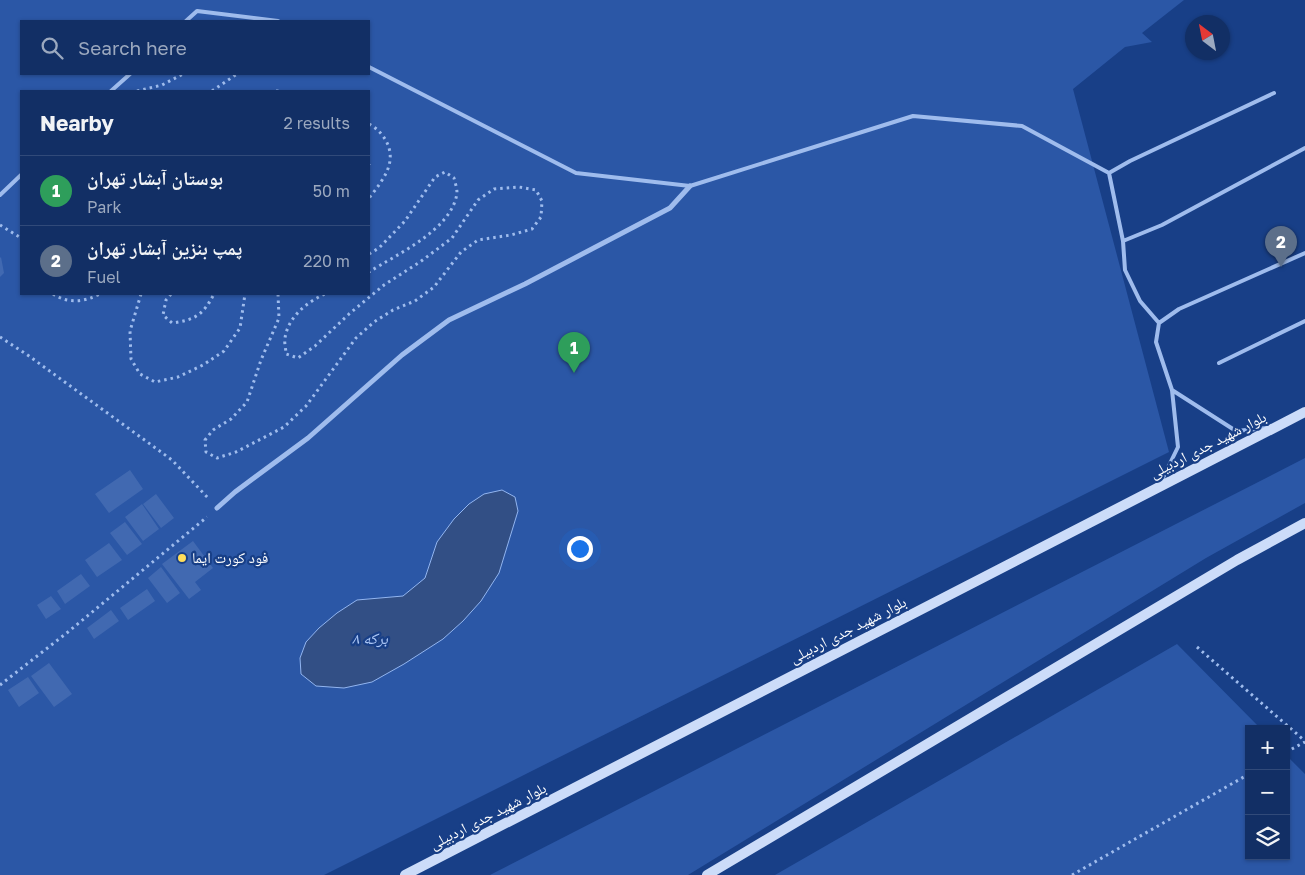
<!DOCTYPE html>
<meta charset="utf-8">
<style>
:root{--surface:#122f65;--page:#1b376b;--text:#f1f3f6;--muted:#9ca9bf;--line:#314a79;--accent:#ffde5b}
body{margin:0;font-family:"Golos Text","Noto Naskh Arabic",sans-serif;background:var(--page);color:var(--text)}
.controls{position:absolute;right:15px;bottom:15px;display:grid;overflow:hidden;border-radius:0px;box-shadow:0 1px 4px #0004}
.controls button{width:45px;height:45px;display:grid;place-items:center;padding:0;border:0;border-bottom:1px solid var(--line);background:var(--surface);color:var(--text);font:25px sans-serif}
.compass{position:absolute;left:1185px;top:15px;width:45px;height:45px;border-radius:50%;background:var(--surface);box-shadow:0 1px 4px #0004;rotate:328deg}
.you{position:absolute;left:579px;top:548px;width:18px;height:18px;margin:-12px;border:4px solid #fff;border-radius:50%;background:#1a73e8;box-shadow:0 0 0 8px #1a73e833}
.badge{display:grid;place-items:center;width:32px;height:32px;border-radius:50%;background:var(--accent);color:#fff;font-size:16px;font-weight:700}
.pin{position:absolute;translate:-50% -41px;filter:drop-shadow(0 1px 2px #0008)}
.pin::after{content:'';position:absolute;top:26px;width:18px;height:15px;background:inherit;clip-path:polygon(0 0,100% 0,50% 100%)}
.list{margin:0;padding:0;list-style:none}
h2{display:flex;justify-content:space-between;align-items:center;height:65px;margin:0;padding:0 20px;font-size:21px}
h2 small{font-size:16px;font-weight:400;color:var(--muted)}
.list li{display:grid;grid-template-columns:32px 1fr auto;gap:15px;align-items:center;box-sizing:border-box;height:70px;padding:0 20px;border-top:1px solid var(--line)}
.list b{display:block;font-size:19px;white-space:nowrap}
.list p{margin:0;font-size:16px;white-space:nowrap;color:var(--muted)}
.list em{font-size:16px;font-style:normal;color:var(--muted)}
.icon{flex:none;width:28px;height:28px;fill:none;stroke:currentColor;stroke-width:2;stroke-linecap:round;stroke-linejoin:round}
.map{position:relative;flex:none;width:1305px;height:875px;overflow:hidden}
.search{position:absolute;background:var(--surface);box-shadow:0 1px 4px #0004;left:20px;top:20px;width:350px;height:55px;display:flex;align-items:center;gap:12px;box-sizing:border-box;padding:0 18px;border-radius:0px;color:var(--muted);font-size:19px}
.panel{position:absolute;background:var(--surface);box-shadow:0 1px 4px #0004;left:20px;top:90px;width:350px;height:205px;border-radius:0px}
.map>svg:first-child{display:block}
</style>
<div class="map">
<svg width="1305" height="875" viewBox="0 0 1305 875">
<rect width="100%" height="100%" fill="#183f87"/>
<path fill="#2b57a6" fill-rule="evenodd" d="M0,0h1184l-42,33 10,9 -27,5 -52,42 96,363 -845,423h-324zM21,21h348v53h-348zM21,91h348v203h-348z
M1305,458v45l-99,55 -518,317h-198z
M1177,644l84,85h-12v127h37v-101l19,19v101h-530z"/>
<path fill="#324f85" stroke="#92b5f0" d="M502,490l13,7 3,14 -19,62 -18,28 -18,20 -20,18 -39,25 -32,18 -28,6 -28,-2 -15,-12 -1,-16 6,-16 13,-14 18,-15 20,-13 46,-4 22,-18 12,-36 17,-23 15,-15 15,-10z"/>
<path fill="#4169b1" d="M1,257l3,16 -4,4v-19z
M130,470l13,19 -34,24 -14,-19z
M156,494l18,24 -13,10 -18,-24z
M142,504l17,25 -16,12 -18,-24z
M125,522l17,22 -15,11 -17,-22z
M193,541l20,27 -18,14 6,8 -12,9 -27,-35z
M109,543l13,17 -25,17 -12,-17z
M161,567l19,26 -13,10 -19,-25z
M81,574l9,12 -25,18 -8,-13z
M147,589l8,12 -27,19 -8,-12z
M51,596l10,13 -15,10 -9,-14z
M111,610l8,11 -25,18 -7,-11z
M49,663l23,31 -18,13 -23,-31z
M28,677l11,16 -20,14 -11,-17z"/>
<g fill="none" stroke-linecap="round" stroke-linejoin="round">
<path stroke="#9fbced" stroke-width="3" stroke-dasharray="2.5 4" stroke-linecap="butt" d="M137,91l25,-6 21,-11
M212,91l25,-17
M276,91h3
M369,124c12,6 23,21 21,36 -1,13 -13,28 -21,38
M369,164v1
M0,225l21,13
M369,254l10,-6 26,-27 30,-44 10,-5 9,6c1,4 3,10 3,15 -5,37 -60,61 -88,79
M53,294c15,10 31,8 47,0
M141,294l-11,37 1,28 9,15 15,8 23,-5 25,-12 21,-14 16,-23 5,-34
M171,294l-5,6 -3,15 9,8c23,-3 31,-8 42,-29
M278,294l1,24 -18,42 -14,42 -16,17 -18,11 -8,10 1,12 11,6 19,-6 48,-25 22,-21 50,-68 18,-16 19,-12 22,-9 19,-14 27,-35 17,-12 33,-5 21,-6 9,-12 1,-16 -6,-11 -17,-3 -25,2 -16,11 -26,38 -32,24 -36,23 -35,29 -34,32 -17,12 -12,-4c0,-5 -2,-11 -1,-16 3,-21 22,-36 40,-44
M0,337l29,19 143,104 37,39
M1197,647l108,94
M0,685l68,-53 139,-115
M1286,752l19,-10
M1072,875l177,-101"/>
<path stroke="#9fbced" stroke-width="4" d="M186,21l11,-10 81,10
M369,67l207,106 114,13 223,-70 109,10 87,47
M111,91l19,-17
M0,195l21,-20
M1123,241l-14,-68 21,-12 144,-68
M1159,323l-19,-22 -15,-31 -2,-29 39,-16 143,-77
M1219,363l86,-42
M1172,390l64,41 31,-3
M1160,484l18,-37 -6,-57 -16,-48 3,-19 20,-14 126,-56"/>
<path stroke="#9fbced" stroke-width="5" d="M217,508l18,-16 73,-54 94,-83 47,-35 76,-36 145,-76 20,-22"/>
<path stroke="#ccdcf9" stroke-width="10" d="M405,875l900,-463
M707,875l530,-315 68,-37"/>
</g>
<circle fill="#ffde5b" stroke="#183f87" stroke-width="2" cx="182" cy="558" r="5"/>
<g text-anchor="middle" stroke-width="4.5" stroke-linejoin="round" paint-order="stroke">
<g font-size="15" fill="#fff" stroke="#183f87">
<text transform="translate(1208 445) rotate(-27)" y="5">بلوار شهید جدی اردبیلی</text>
<text transform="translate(848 630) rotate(-27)" y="5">بلوار شهید جدی اردبیلی</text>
<text transform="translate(488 816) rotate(-27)" y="5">بلوار شهید جدی اردبیلی</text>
</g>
<g font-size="15" fill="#fff" stroke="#183f87" text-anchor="start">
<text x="192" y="563">فود کورت ایما</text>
</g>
<g font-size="16" font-style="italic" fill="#abc6f5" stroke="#183f87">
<text x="370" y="644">برکه ۸</text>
</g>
</g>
</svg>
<div class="controls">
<button>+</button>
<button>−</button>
<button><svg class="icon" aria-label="layers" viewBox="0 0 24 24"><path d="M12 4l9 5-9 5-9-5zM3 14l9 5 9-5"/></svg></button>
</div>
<svg class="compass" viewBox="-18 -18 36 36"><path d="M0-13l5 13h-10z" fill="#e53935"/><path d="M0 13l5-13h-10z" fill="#9ca9bf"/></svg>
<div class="you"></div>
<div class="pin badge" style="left:574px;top:373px;background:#2e9e5b">1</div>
<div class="pin badge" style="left:1281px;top:267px;background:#5c6f8a">2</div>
<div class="search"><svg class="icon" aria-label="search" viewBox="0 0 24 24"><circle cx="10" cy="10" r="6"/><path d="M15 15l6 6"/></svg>Search here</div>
<section class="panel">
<h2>Nearby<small>2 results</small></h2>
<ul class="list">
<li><span class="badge" style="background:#2e9e5b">1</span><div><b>بوستان آبشار تهران</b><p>Park</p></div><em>50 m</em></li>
<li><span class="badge" style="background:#5c6f8a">2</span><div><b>پمپ بنزین آبشار تهران</b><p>Fuel</p></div><em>220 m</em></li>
</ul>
</section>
</div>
